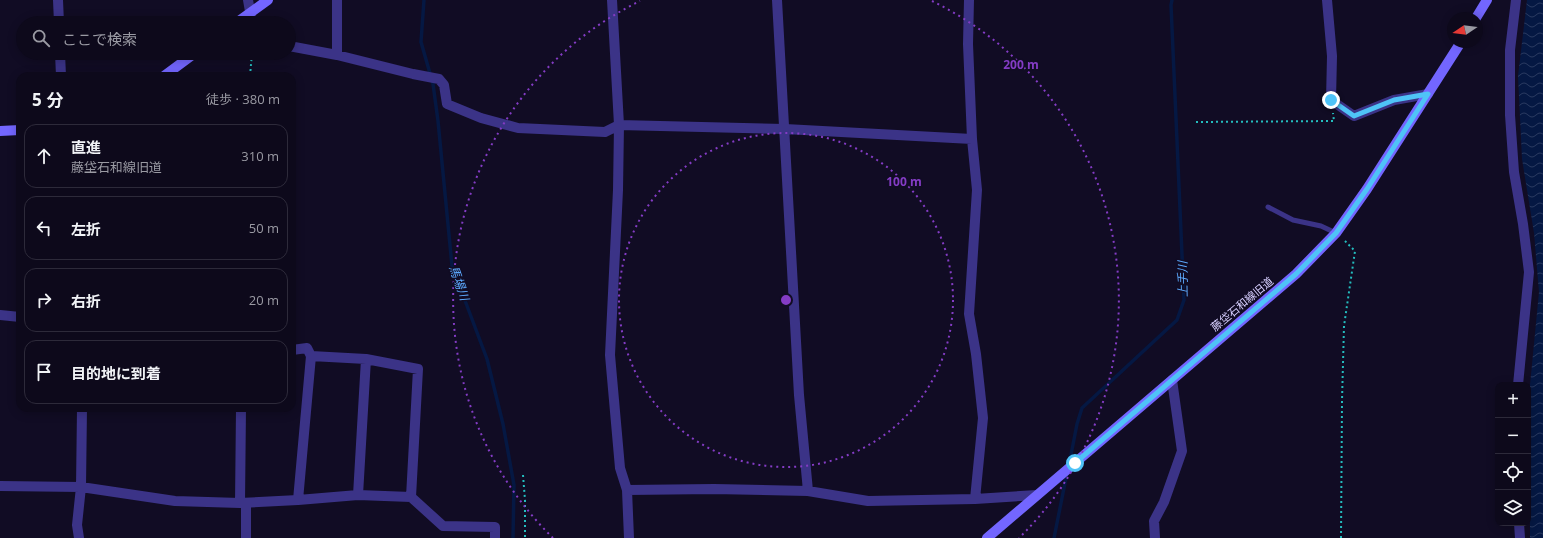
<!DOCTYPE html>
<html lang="ja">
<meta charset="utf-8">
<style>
:root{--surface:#0d091b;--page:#161224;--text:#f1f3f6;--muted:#9a9aa3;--line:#2d2a3a}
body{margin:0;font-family:"Open Sans","Noto Sans JP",sans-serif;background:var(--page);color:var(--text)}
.controls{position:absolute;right:12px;bottom:12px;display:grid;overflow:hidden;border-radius:8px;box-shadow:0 2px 10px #0003}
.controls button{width:36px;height:36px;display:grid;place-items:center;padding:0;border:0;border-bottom:1px solid var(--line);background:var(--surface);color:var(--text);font:20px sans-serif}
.compass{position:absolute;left:1447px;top:12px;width:36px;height:36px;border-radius:50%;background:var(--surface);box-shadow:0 2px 10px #0003;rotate:257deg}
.stop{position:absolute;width:12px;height:12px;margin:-9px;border:3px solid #4fc3f7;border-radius:50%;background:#fff}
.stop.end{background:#4fc3f7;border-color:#fff;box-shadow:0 1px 4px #0008}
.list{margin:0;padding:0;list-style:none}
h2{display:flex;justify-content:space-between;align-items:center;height:52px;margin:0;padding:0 16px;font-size:17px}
h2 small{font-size:13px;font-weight:400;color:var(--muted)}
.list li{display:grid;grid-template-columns:26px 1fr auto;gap:12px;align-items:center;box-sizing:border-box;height:64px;margin:0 8px 8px;padding:0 8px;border:1px solid var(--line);border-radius:12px}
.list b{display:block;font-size:15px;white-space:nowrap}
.list p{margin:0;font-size:13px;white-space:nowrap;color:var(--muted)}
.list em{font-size:13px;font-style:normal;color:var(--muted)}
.icon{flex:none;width:22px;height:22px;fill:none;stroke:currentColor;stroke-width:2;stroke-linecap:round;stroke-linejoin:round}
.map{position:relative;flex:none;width:1543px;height:538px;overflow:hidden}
.search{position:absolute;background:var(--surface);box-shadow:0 2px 10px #0003;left:16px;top:16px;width:280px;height:44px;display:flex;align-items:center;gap:10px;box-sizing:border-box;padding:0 14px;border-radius:22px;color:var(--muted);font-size:15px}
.panel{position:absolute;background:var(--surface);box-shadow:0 2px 10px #0003;left:16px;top:72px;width:280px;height:340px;border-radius:12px}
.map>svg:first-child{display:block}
</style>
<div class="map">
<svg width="1543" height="538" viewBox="0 0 1543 538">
<defs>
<pattern id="water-waves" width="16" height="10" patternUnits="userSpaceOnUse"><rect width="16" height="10" fill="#051843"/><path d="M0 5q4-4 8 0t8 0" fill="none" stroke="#29395f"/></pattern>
</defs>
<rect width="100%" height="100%" fill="#110c24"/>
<path fill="url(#water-waves)" d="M1527,0h16v538h-13v-153l9,-93 -5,-59 -12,-74 -4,-83z"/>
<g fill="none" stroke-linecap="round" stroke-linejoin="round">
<path stroke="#051843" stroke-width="3.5" d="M424,0l-3,42 12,42 5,37 14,145 35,93 16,65 11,61 -1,53
M1069,465l8,-41 5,-16 95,-88 7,-20 -13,-295 1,-5
M1054,538l13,-65"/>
<path stroke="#24bdbe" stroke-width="2" stroke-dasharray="2 3" stroke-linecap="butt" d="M250,76l2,-23
M1196,122l138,-1 -1,-8
M523,475l2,25v38
M1341,538l1,-137 2,-75 11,-75 -12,-12"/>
<path stroke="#3b3387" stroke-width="5" d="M1268,207l25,13 28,6 15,7"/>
<path stroke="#3b3387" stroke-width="10" d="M58,0l1,23
M248,0l4,23
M337,0v55
M612,0l7,125 -1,65 -8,165 10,113 7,22 2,48
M777,0l22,395 9,96
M969,0l-1,44 4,95 5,51 -8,124 7,40 7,64 -8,81
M1327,0l5,56 -1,44 23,16 40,-16 34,-6
M1516,0l-6,50v65l4,57 9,52 6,48 -11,113
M289,46l48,9 76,19 26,5 5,6 3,19 34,14 37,10 87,4 14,-7 166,4 187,10
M60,53l1,23
M0,315l20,2
M292,350l15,-2 4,8 -13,144
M311,356l55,3 52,10 -7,128
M0,486l81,1 94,14 65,2 58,-3 60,-5 53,2 32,29 52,1v11
M627,490l87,-1 94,2 60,10 107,-2 62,-4
M358,495l8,-136
M240,503l1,-95
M1519,523l1,15
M79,538l-2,-13 4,-38 1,-79
M246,538v-35
M1155,538l-1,-17 10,-19 18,-51 -10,-71"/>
<path stroke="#7366ff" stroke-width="10" d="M1476,18l11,-18
M236,23l32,-23
M164,76l31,-23
M0,131l20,-1
M987,538l309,-264 40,-41 31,-44 94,-147"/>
</g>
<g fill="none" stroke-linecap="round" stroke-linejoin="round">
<path stroke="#4fc3f7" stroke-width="5" d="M1075,463l221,-189 40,-41 31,-44 61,-95 -34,6 -40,16 -23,-16"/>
</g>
<g fill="none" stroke="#843cc5" stroke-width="2" stroke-dasharray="2 4">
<circle cx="786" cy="300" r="167"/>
<path d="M553 538A333 333 0 0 1 640 1M932 1A333 333 0 0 1 1019 538"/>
</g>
<g text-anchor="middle" stroke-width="3" stroke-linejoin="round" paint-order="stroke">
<g font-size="11" fill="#d7cfff" stroke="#110c24">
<text transform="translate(1242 304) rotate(-40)" y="4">藤垈石和線旧道</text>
</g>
<g font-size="12" font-style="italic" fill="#5daaff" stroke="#110c24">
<text transform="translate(1183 279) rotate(-91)" y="4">上手川</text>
<text transform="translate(459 283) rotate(71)" y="4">馬場川</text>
</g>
</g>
<circle cx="786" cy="300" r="6" fill="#843cc5" stroke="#110c24" stroke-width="2"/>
<g font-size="12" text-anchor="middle" font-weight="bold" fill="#843cc5" stroke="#110c24" stroke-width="3" stroke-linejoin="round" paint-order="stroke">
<text x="1021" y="69">200 m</text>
<text x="904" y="186">100 m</text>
</g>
</svg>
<div class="controls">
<button>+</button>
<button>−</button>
<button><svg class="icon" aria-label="locate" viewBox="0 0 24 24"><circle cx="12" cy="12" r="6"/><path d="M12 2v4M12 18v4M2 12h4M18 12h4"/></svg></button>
<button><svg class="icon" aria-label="layers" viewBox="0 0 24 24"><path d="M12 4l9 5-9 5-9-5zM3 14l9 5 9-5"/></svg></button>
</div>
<svg class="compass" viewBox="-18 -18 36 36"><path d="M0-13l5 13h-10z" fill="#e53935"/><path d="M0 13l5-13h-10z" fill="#9a9aa3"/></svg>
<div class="stop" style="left:1075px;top:463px"></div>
<div class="stop end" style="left:1331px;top:100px"></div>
<div class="search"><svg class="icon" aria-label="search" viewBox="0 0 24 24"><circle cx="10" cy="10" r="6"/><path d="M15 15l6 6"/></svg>ここで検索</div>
<section class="panel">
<h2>5 分<small>徒歩 · 380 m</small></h2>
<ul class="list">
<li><svg class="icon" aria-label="ahead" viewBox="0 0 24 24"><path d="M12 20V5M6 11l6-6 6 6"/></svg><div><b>直進</b><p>藤垈石和線旧道</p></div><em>310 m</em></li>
<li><svg class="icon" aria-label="left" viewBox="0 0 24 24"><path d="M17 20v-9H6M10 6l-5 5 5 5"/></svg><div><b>左折</b></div><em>50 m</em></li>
<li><svg class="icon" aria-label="right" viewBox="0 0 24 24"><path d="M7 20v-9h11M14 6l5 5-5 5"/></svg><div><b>右折</b></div><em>20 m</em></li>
<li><svg class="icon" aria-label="arrive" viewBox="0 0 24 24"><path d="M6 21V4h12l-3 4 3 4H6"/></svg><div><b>目的地に到着</b></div></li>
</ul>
</section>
</div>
